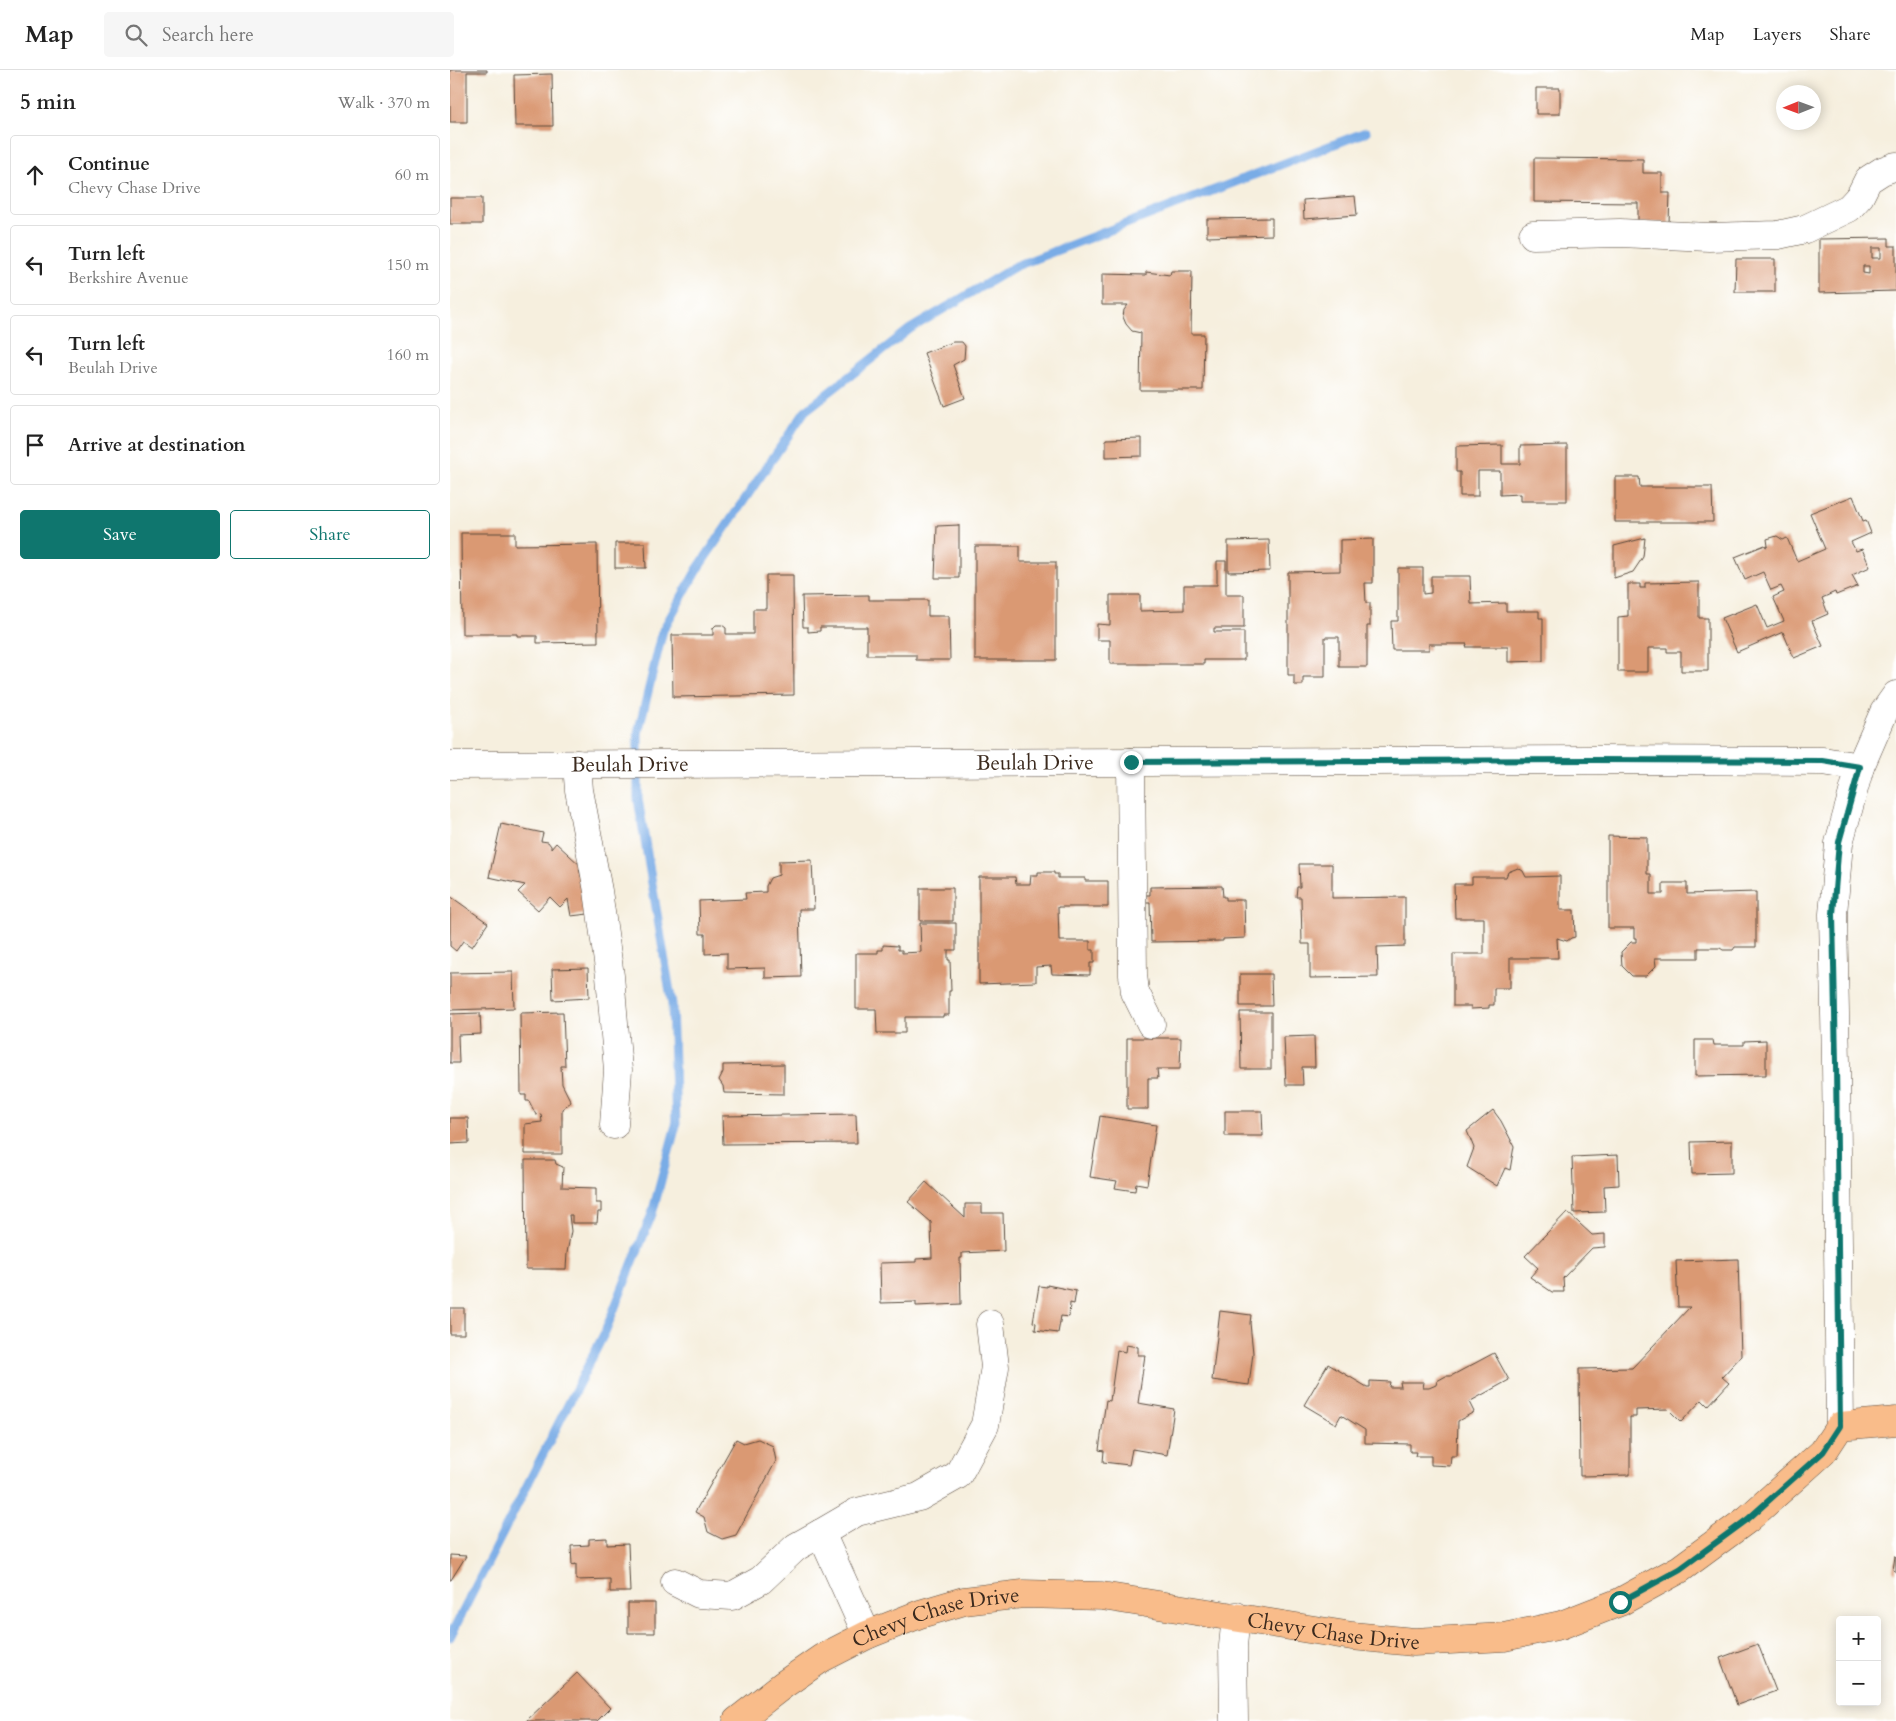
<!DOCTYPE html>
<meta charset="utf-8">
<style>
:root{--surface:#fff;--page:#f6f6f6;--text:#222;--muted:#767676;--line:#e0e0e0;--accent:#0f766e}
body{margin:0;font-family:Cardo,serif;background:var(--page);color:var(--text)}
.controls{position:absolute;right:15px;bottom:15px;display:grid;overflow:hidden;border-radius:5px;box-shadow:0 2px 12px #0003}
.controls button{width:45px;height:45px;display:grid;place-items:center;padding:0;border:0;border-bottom:1px solid var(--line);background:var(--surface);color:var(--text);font:25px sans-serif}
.compass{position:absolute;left:1326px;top:15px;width:45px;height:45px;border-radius:50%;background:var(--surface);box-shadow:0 2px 12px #0003;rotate:269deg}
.stop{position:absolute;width:15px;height:15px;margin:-11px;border:4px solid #0f766e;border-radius:50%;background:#fff}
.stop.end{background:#0f766e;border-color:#fff;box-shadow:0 1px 5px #0008}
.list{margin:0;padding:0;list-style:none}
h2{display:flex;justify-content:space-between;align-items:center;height:65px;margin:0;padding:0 20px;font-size:21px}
h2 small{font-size:16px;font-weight:400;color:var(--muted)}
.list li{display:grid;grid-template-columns:32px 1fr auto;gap:15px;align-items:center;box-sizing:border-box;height:80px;margin:0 10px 10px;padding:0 10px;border:1px solid var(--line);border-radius:5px}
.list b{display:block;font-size:19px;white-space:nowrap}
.list p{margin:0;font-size:16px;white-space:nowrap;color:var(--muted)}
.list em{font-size:16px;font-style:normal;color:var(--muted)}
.actions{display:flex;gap:10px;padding:15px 20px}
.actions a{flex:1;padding:11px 0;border:1px solid var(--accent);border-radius:5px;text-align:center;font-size:18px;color:var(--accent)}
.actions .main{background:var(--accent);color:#fff}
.icon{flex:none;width:28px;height:28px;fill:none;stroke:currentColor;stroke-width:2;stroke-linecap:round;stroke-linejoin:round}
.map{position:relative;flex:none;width:1446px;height:1651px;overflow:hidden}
header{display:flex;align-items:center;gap:30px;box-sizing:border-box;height:70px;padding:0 25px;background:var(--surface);border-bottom:1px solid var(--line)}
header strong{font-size:24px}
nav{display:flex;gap:28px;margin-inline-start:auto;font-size:18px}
.search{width:350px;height:45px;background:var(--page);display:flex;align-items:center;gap:12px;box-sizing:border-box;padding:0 18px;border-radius:5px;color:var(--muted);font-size:19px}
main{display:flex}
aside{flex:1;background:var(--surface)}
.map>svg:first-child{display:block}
</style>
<header>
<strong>Map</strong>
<div class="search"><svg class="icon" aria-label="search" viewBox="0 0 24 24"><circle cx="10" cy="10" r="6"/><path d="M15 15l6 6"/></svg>Search here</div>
<nav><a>Map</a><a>Layers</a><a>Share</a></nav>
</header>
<main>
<aside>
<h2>5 min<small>Walk · 370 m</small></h2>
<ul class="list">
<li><svg class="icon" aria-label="ahead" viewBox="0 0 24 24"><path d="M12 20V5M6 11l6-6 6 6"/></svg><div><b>Continue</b><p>Chevy Chase Drive</p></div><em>60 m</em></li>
<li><svg class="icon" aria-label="left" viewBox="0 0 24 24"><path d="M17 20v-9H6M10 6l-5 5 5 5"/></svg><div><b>Turn left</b><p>Berkshire Avenue</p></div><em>150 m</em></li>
<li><svg class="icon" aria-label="left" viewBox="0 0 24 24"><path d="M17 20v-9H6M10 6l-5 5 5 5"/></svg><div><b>Turn left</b><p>Beulah Drive</p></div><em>160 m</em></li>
<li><svg class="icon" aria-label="arrive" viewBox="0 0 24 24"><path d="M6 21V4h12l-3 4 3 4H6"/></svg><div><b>Arrive at destination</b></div></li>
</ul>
<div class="actions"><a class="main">Save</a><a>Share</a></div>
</aside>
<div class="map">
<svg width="1446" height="1651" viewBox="0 0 1446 1651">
<rect width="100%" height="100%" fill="#fff"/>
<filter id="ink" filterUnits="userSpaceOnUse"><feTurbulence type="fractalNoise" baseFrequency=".02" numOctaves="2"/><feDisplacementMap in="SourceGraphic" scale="10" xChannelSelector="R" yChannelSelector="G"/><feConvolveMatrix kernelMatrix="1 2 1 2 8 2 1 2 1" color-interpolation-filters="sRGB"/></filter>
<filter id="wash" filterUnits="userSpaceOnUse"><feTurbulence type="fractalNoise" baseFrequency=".0096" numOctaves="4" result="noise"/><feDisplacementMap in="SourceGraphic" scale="20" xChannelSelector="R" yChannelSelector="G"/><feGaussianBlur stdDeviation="1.12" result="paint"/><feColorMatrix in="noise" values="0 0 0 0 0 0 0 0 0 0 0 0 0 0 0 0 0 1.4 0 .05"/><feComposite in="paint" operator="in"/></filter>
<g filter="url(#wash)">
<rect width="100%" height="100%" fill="#f6efde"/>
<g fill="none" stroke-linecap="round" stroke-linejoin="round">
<path stroke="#79ace6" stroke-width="9" d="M0,1567l155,-305 47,-118 24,-89 -4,-121 -34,-205v-66l25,-103 35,-62 107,-157 105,-82 106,-63 350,-134"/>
</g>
<g id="blocks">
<path fill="#da9973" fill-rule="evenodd" d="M0,0h37v2h-20v50h-17z
M102,4l1,52h-38l-1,-51z
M1086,18h24v26h-24z
M1084,88l109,1v14h19v20h8l-1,30h-31v-20l-104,-1z
M905,126l2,19 -53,4 -1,-19z
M0,128h32v26h-32z
M822,148v17l-65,2v-18z
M1439,168v8h7v45l-77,2v-54zM1422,178h9v10h-9zM1413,196h6v8l-6,-1z
M1286,189h39v33h-40z
M721,201h21l-1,63h13l-1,56h-63l1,-57 -9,-2 -6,-7 -3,-7 1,-7 4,-5h-26v-31l44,1v-3l24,3z
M503,272h9l3,4 -1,13 -11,6 12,33 -21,8 -20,-53z
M692,368v18l-36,1v-18z
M1052,375v19h18v-18l47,-1v56h-47v-7l-20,1v-24h-22v25h-18v-24h-4v-26z
M1165,407h24l1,10h72l1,35h-98z
M1403,426l10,25 3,-1 5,13 -20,9 5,9 6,-2 8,18 -18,8 6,11 -22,9 -1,-3 -13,6 6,16 -16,7 11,25 -29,12 -11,-26 -46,20 -15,-34 35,-14 10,24 17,-7 -11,-24 11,-5 -3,-6 -10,4 -8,-18 -18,8 -10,-23 30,-12 1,2 2,-1 -1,-7 10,-3 6,4 4,-2 10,23 28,-12 -15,-36z
M509,455v53h-24l2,-52z
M11,463h54v12l82,-1 1,98 -61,1v-7h-20v-2h-55z
M1195,468l-2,19 -10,15 -19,6v-32z
M923,469v44h-8l1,20h4v23h-3v41h-28v-30h-14v40h-22v8h-9v-10h-6v-103l52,-1v-31z
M819,470l1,31 -42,1v-31z
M165,473h30l1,25h-31z
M525,476h45v16h36v98h-81z
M767,491h9v34h18v33h-30v4h30v28h-40v4h-94v-24h-13v-16l13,1v-30h30v16l44,-1v-25h33z
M948,498h25v26l8,-1v-17h39l1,28 35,-1v8h33v7h4v43l-35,1v-15h-42l1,-3h-38v6h-37l-1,-29h7z
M316,505h27l1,120 -121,2 -1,-62h41v-7l3,-3h6l4,3v6h27v-25h13z
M1249,512v36h9v53h-27v-19h-14v-4h-19v24h-30v-55l10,-1v-32h12v4h5v-5z
M419,525v5h59v16h21l1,44h-34v-5h-49v-28h-47v4l-12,1v-5h-5l-1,-31z
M51,754l42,9 -2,8 7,1 3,4v3l5,-6 25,23 -2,3 5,17 4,28 -17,2 -3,-17 -8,8 -10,-10 -12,13 -20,-18 7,-7 -36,-8z
M1158,766l39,1v37h4v20h12v-11h24v11l69,-2v55h-21l-2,3h-10l-3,-2h-22v10h-43l1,8 -10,10h-14l-10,-10 -1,-14 10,-10h5v-4h-2v-10h-26z
M362,790l2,49h-15l2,68 -36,1v-10l-38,1v-16l-22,1v-20h-5l-1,-33 47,-2 -1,-6 21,-1v-6l4,-8 9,-3v-14z
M849,794h33v34l73,-1v49l-28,1 1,30 -68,1v-34h-8l-1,-47h-5l1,-10h3z
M1068,798l5,3 3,6 34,-1v34h14l1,27 -4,1 -4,3 -10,-3 1,20h-48v30h-16v17h-5v3l-18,1v-3h-18v-52h31v-36h-29l-1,-34h18v-7h34l2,-5z
M588,802h16v2h4v4h27v3h23v26h-50l1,34h31v9h4v13h-4v12l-38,-1 -1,-8 -15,1v15l-57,2v-107h36l1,7h14l1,-9h7z
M772,816l1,11h3v3h18l1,38 -22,1v2l-72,1 -1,-40h-4v-7h4v-8z
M470,818h33v33h-33z
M0,826l38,27 -16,24 -9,-6 -7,10 -6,-5z
M470,853h36v27h-8v10h2l1,31h-2v24h-6v2h-38v16h-28l-1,-24h-20v-56h22v-3h5v-5l15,1v4h4v3l19,-1z
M138,898l1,30 -36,2 -1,-31z
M63,902l1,36 -64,2v-37z
M790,904h31l1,32h-32z
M113,942l2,54h-4l1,18 9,18 -9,7v45h-37v-30l17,-2 -1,-8 -5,1 -7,-14h-3v-6h-5l-1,-82z
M790,942h31v57h-30z
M30,943l1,21 -23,1 1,28h-9v-49z
M864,966l1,31h-13l1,18h-17l-2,-48z
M677,968h54l-1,31h-23l1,9h-10v31h-21z
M1245,970h18l1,5h30v-4l22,-1v35l-71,1z
M334,994v30l-60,-1 -1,-7 -4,-6 4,-8v-7z
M1043,1040l8,11 13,25 -4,24 -5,-2 -8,18 -30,-19 7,-19 -7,-17z
M775,1041h37l1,25h-38z
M406,1044l1,29 -134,1 -1,-28z
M650,1046l56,9 -9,60 -11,-2 -1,8 -20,-3 2,-7 -27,-4z
M0,1048h18l1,25 -19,1z
M1282,1071v32l-40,1 -1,-32z
M1168,1085l1,30 -15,1 1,26 -31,1 -2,-56z
M75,1090h30l1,4 7,3 -1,20 34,1v15h5v9h-3l-1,11h-25v-8h-3l2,16 -4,22 -1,16h-40z
M476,1112l39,36v-14h17v9h21l1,38 -42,2v5h-2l1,46 -45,2v-4l-35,1 -1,-40 36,-1v-3l16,-1 -1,-36 -23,-20z
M1117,1142l25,23 13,-1v13l-13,1 -29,30 1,14h-12l-22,-15 8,-9 -13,-12z
M1288,1189l3,97 -19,21 7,6 -21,23 -6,-6 -21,22 -13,-13 -32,1v7h-6v58l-50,1 -1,-107 53,-1 58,-61h-12l-2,-46z
M597,1215l29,6 -2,13 -4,-1 -1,14 -8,-1 -3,17 -23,-3 1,-7 -3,-1 6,-36 8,1z
M0,1238h14v26h-14z
M770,1241l31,4 -1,8 3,30 -4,32 -37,-5z
M676,1275l12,2v8h7l-7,48 36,6 -7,46 -35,-6 -3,16 -26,-3 1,-11 -5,-1 7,-50 4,1 7,-51 8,2z
M1044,1283l15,27 -40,22 5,10 -16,9 -1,35h-6l-1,10 -19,-1v-9h-16l1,-4h-6v-8l-45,-1v-13l-24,-15 -5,9 -32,-19 24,-41 39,23h3v-6l20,1 -1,5h12l-1,-5h24l-1,6h6l7,-3 1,-4 9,-5h5z
M286,1369l8,4 14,-4 15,7 3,15 -40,74 -14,4 -14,-7 -4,-15 -9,-5z
M157,1468v7l21,-1 2,48h-20v-13l-34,1v-16l-4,1 -1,-19 18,-1v-6z
M0,1485l16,1 -15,24h-1z
M1445,1486h1v17l-3,-3z
M178,1533h27v30h-27z
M1308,1574l18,47 -39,14 -17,-47z
M127,1603l33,35 -13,13h-71z"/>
</g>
</g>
<g filter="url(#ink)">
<use href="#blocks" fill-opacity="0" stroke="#57483b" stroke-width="1"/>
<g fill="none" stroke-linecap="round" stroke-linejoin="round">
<g stroke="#57483b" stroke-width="29">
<g id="minor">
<path d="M1083,165l87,-2 89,4 69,-2 27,-6 44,-21 11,-12 8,-16 14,-9 14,-5"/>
<path d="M681,692l2,213 2,17 16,32"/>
<path d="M127,694l2,26 19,101 12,85 8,94 -4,55"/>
<path id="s1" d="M0,695l1143,-5 230,1 37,6"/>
<path d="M1390,1356l-4,-363 -3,-149 6,-71 21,-76 24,-55 12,-17"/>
<path d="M371,1463l36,-21 62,-15 39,-22 27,-50 10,-58 -5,-43"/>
<path d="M225,1512l24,12 33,2 29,-16 35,-33 25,-14 46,102"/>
<path d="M784,1651l-1,-75 3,-30"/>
</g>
</g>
<g stroke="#57483b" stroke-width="29">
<g id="major">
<path id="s2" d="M287,1651l46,-36 39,-27 45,-23 53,-21 44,-13 59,-7 79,2 250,40 62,6 90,-5 57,-12 59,-23 60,-33 68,-50 75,-67 17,-26 56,-5"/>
</g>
</g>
<use href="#minor" stroke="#fff" stroke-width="28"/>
<use href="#major" stroke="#f9bc8a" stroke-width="28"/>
</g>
</g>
<g fill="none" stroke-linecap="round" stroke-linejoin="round" filter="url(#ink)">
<path stroke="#0f766e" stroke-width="6" d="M681,692l462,-2 230,1 37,6 -21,75 -6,72 3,149 4,363 -17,26 -75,67 -68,50 -60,33"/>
</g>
<g text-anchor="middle" stroke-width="4" stroke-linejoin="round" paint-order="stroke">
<g font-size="21" fill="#3b2a1e" stroke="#fff">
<text dy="7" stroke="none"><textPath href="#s1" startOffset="585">Beulah Drive</textPath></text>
<text dy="7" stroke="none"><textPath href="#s1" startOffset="180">Beulah Drive</textPath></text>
<text dy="7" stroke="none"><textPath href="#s2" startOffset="228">Chevy Chase Drive</textPath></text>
<text dy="7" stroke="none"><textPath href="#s2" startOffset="632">Chevy Chase Drive</textPath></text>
</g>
</g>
</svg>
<div class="controls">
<button>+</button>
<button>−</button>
</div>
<svg class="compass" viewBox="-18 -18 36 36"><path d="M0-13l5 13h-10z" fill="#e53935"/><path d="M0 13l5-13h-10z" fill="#767676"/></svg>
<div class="stop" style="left:1170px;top:1532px"></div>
<div class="stop end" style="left:681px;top:692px"></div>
</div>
</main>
